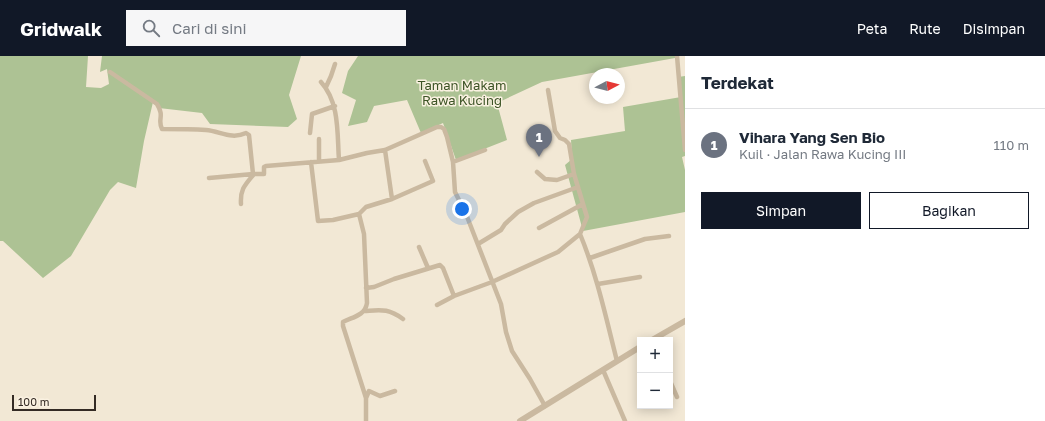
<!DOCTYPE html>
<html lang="id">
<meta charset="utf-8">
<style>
:root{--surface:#fff;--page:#f6f6f7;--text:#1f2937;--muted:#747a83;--line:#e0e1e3;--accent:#111827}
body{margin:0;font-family:"Golos Text",sans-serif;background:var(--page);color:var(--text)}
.controls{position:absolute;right:12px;bottom:12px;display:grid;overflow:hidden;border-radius:0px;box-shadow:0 2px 10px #0003}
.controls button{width:36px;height:36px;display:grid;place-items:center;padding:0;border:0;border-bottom:1px solid var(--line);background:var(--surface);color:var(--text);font:20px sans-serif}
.compass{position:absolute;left:589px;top:12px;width:36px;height:36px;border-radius:50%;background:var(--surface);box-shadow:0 2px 10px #0003;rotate:83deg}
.scale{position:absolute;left:12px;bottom:10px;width:84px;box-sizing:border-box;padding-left:4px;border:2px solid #342b24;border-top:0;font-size:11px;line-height:14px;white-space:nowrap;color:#342b24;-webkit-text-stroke:3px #faf1e1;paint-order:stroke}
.you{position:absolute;left:462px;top:153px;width:14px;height:14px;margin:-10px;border:3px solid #fff;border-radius:50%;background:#1a73e8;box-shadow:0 0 0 6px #1a73e833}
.badge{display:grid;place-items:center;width:26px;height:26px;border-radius:50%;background:var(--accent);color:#fff;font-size:13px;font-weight:700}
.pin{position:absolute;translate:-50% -33px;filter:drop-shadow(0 1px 2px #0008)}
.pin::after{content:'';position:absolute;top:21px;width:14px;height:12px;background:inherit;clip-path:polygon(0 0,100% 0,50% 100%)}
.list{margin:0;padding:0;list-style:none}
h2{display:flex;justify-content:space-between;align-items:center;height:52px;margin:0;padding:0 16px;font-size:17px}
h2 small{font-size:13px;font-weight:400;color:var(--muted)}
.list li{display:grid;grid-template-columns:26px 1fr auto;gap:12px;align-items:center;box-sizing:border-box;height:72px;padding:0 16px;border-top:1px solid var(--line)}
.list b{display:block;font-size:15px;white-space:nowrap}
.list p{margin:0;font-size:13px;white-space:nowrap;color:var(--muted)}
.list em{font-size:13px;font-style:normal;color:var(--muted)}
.actions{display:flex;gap:8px;padding:12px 16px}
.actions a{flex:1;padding:9px 0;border:1px solid var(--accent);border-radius:0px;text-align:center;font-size:14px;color:var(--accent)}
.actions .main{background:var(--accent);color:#fff}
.icon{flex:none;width:22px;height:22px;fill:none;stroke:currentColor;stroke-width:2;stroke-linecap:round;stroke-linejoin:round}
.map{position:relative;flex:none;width:685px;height:365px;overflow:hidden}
header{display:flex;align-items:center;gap:24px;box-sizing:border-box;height:56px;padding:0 20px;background:var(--accent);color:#fff}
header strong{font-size:19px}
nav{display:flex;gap:22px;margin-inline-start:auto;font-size:14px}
.search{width:280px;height:36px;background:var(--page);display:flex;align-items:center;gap:10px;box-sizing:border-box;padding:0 14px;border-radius:0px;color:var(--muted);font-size:15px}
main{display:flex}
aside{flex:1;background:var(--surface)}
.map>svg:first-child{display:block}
</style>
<header>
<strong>Gridwalk</strong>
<div class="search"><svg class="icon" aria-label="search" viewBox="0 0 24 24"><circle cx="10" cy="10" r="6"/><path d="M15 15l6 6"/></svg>Cari di sini</div>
<nav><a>Peta</a><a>Rute</a><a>Disimpan</a></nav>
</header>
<main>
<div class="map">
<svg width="685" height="365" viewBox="0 0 685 365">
<rect width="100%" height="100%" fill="#f2e8d5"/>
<path fill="#adc294" d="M0,0h88l-2,31 15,1 8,-4 -2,-15 -7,3 2,-16h199l-12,39 8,24 -9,8 -78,-3 -8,-11 -43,-5 -6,-6 -9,39 -8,47 -18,-6 -8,8 -39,66 -28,22 -40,-37h-3z
M358,0h317v2l-133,24 -45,21 10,37 -51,20 -13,-37 -22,10 -14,-33 -33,6 -7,16 -19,4 8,-26 -14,-7 6,-22z
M685,20v80l-3,1 3,13v42l-102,19 -18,-66 7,-6 -1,-19 54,-9 -2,-24 58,-10 -3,-20z"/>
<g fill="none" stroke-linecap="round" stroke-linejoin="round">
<path stroke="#cab9a0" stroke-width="4.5" d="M677,0l8,94
M110,16l47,32c8,13 0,15 5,25 15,0 29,0 44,1 14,1 25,10 40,3l3,2 4,39h11v-7l2,-1 73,-6 28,-7 18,-3 52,-23h4l3,2 3,8 6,25 2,30 11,22 35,90 5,28 6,19 18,28 15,27
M321,26c19,21 16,52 18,78
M326,31l5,-11 4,-12
M548,34l7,41 5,7 5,2 4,4 5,30 13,43 -7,17c17,41 26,84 37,127
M310,77l2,-19 23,-8
M319,83v22
M385,94l7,49
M311,106l7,59 15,-1 26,-6
M453,106l32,-12
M537,116l8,7 12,1 17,-6
M209,122l44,-4
M241,148c-1,-15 4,-19 13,-30
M539,172l44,-24
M478,188l23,-14 4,-6 13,-12 16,-9 44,-16
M419,191l9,21
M590,202l55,-19 24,-3
M598,228l42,-7
M366,232l8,-1 20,-8 46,-14 3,3 11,28
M437,249l17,-9 38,-14 66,-30 22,-18
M364,255c17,-1 24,-3 39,8
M603,314l22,51
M670,325l7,16
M366,342l3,-7 11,5 15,-5
M366,365v-23l-23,-72v-4c9,-5 22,-6 24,-19l-3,-69 -5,-20 7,-7 26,-8 41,-18 -8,-20"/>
<path stroke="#cab9a0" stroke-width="6" d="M652,284l33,-19
M520,365l120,-74"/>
</g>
<g text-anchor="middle" stroke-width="3" stroke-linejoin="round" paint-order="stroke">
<g font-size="13" fill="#3d5426" stroke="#faf1e1">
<text x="462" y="34">Taman Makam<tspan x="462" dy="15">Rawa Kucing</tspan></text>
</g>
</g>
</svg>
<div class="controls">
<button>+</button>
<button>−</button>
</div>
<svg class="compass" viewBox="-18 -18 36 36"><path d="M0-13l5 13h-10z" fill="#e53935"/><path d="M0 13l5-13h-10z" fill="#747a83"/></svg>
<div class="scale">100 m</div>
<div class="you"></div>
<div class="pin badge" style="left:539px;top:101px;background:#6b7280">1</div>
</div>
<aside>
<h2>Terdekat<small></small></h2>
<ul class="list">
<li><span class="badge" style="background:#6b7280">1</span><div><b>Vihara Yang Sen Bio</b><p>Kuil · Jalan Rawa Kucing III</p></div><em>110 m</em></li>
</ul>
<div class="actions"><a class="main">Simpan</a><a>Bagikan</a></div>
</aside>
</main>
